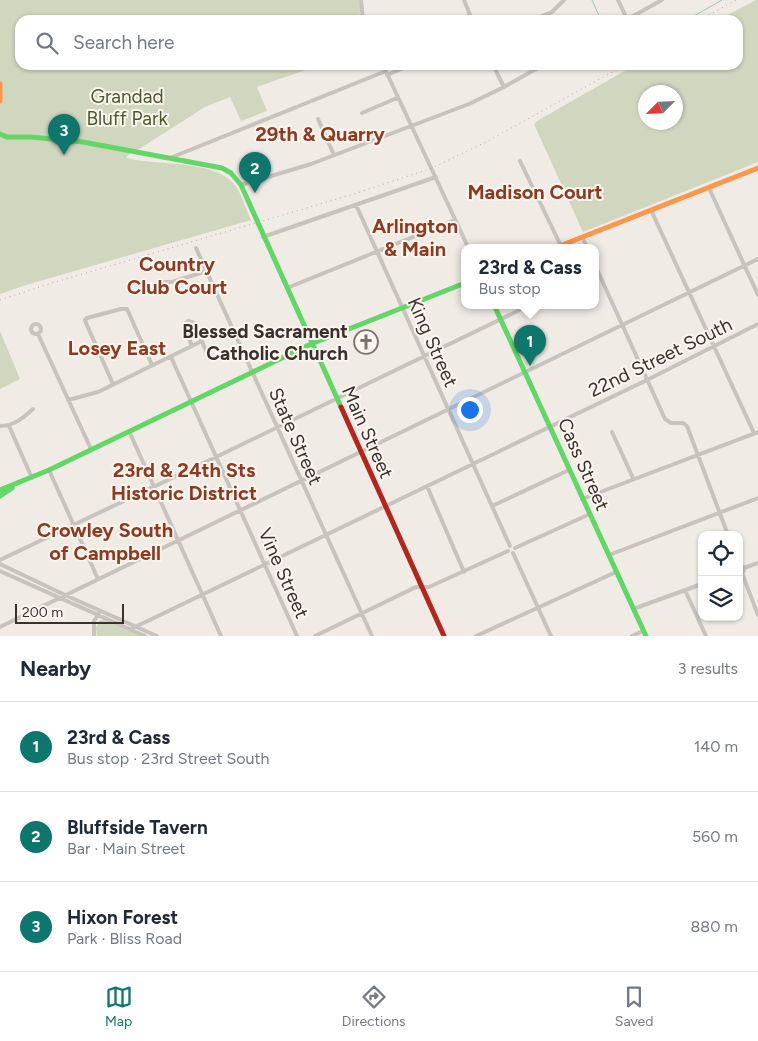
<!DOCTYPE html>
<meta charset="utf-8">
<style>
:root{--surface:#fff;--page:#f2f2f3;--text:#1f2937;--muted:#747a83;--line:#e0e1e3;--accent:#0f766e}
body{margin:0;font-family:Figtree,sans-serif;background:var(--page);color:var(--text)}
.controls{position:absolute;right:15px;bottom:15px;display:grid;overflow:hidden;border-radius:10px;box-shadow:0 1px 4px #0004}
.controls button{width:45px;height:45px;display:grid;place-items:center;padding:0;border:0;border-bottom:1px solid var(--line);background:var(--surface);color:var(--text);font:25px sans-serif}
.compass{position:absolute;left:638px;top:85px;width:45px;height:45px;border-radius:50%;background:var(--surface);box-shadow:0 1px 4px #0004;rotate:246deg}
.scale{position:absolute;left:15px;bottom:12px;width:109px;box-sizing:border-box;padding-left:5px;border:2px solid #3b302b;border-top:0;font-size:14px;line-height:18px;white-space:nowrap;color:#3b302b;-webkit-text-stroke:4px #fbf5ee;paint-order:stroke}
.you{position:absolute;left:469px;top:409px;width:18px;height:18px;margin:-12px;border:4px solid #fff;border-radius:50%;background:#1a73e8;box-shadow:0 0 0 8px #1a73e833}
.badge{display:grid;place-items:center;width:32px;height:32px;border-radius:50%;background:var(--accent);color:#fff;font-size:16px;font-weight:700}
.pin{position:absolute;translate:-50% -41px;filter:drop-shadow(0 1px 2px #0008)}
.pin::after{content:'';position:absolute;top:26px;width:18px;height:15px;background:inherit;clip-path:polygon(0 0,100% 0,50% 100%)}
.popup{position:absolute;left:461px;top:244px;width:138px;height:65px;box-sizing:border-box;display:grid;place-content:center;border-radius:10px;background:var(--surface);filter:drop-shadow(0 1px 4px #0005);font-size:16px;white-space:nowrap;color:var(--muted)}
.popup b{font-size:19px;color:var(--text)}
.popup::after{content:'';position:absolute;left:50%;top:100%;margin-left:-10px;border:10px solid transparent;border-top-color:var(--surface)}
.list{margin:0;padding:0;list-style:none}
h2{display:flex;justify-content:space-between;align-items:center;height:65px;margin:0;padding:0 20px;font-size:21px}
h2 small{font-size:16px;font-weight:400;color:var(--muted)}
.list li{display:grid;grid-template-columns:32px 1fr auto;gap:15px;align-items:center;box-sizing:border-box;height:90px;padding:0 20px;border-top:1px solid var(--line)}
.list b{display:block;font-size:19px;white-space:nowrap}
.list p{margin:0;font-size:16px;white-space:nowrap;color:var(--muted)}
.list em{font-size:16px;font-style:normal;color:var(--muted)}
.icon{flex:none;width:28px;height:28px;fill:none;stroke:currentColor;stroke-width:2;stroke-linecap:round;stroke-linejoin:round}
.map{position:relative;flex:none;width:758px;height:636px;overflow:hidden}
.search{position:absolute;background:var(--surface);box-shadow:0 1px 4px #0004;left:15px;right:15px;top:15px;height:55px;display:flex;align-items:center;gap:12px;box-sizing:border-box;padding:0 18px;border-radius:15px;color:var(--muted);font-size:19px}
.sheet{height:335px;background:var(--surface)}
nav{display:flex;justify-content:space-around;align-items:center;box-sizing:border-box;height:70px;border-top:1px solid var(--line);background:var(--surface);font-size:14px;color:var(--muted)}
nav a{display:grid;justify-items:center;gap:2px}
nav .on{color:var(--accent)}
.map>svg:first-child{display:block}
</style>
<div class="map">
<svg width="758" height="636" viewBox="0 0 758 636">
<rect width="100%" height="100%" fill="#f0ebe5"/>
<path fill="#d1d6bf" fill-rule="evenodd" d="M0,0h359l3,13 -13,7h-329v45h300l-63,22 10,24 -26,10 -11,-24 -25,10 -69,44h-4l-6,7c30,8 88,1 109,27 7,9 11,25 16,35l-225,65 -26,9z
M756,0h2v162l-175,70 -49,-108 3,-3 98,-56h103v-45h-20zM646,92h30v30h-30z
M0,331l20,48 -20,10z
M103,619l2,1 36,16h-44l-1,-8 3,-7z"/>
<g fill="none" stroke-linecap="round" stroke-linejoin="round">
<path stroke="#a1c2c1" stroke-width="1" d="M592,0l9,20
M687,20l35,-20"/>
<path stroke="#c9c3be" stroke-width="4" d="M361,0l2,20
M464,0l8,20
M618,0l9,19
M532,20l20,-8 12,-12
M626,20l36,-20
M383,65l85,182
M493,65l11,22
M387,75l24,-10
M362,113l35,-15
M318,119l16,36
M170,158l216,-87
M520,161l41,85
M241,185l70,-21 158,-60 35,-17 39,-22
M709,188l49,107
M356,205l154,341
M651,210l103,223
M263,237l173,-60
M582,237l5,10
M196,248l176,388
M595,265l70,154 6,4h12l4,3 41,109
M161,282h11l35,-11
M287,288l168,-68
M31 329a5 5 0 1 1 10 0a5 5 0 1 1-10 0Z
M38,334l53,115
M192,346l-7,-17v-5l3,-3 6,2 13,30 4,3
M171,357l126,279
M113,384l-27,-61 -1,-3 2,-2 34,-9h6l25,56
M68,400l30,-8 104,-51
M0,426c14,0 23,-8 33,-17
M9,426l23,52
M129,431l92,205
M612,432l21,46
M49,470l49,109
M427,486l37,86
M582,499l176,-67
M492,506l77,-36
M515,548l75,-34
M513,553l38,83
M609,555l149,-57
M0,560l216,-103 314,-152
M0,564l65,31 92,41
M739,566l4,1 1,2 -1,3 -4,1
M744,568l14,-5
M0,571l145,65
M742,573l16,42
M685,590l21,46
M633,609l69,-25
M0,627l758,-368
M131,629l516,-249 111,-56
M94,636v-15l6,-9
M315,636l101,-49h13l79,-36
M476,636l140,-64
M632,636l11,-5"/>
<path stroke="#63d668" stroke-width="5" d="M0,134l7,3h24l52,5 139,26 9,5 10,12 100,222
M494,305l152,331
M0,490l49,-20 262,-126 154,-61
M0,496l12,-8"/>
<path stroke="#ff974d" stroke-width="5" d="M0,84v17
M557,247l201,-79"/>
<path stroke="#b3261e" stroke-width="5" d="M341,407l103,229"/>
<path stroke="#b1aca8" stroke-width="1" stroke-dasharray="1 4" stroke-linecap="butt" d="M700,20l36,-20
M0,300l52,-17 302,-89 78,-26 54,-26 139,-77"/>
</g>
<defs>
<g id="church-ring" transform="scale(1.25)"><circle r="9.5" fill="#fbf5ee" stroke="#7a716c" stroke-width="1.5"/><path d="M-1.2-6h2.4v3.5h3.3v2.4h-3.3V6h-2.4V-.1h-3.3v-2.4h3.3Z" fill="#7a716c"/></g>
</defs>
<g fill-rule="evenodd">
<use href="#church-ring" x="366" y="342"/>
</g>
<g text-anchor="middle" stroke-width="4" stroke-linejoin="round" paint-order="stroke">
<g font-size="19" fill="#4a5a2e" stroke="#fbf5ee">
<text x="127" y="103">Grandad<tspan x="127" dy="22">Bluff Park</tspan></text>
</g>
<g font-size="19" font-weight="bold" fill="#3b302b" stroke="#fbf5ee" text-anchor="end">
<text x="348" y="338">Blessed Sacrament<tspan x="348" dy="22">Catholic Church</tspan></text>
</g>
<g font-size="19" fill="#3b302b" stroke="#fbf5ee">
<text transform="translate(433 342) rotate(66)" y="7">King Street</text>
<text transform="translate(660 357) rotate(-26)" y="7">22nd Street South</text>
<text transform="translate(368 432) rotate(66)" y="7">Main Street</text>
<text transform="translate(296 436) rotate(66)" y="7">State Street</text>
<text transform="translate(584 464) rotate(66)" y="7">Cass Street</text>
<text transform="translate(284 573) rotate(66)" y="7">Vine Street</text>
</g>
<g font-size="20" font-weight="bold" fill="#8c3b22" stroke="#fbf5ee">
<text x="320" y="141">29th &amp; Quarry</text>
<text x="535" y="199">Madison Court</text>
<text x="415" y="233">Arlington<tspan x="415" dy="23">&amp; Main</tspan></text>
<text x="177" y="271">Country<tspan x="177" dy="23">Club Court</tspan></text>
<text x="117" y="355">Losey East</text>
<text x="184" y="477">23rd &amp; 24th Sts<tspan x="184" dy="23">Historic District</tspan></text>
<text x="105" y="537">Crowley South<tspan x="105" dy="23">of Campbell</tspan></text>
</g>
</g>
</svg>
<div class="controls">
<button><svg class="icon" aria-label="locate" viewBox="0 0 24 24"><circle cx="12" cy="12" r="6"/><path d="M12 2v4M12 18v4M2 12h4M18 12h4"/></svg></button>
<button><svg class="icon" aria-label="layers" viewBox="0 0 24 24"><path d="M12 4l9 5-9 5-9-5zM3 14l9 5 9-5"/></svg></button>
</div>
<svg class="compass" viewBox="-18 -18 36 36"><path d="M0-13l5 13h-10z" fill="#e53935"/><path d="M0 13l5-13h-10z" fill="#747a83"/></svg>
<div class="scale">200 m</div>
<div class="you"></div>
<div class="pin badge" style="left:530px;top:366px">1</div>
<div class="popup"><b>23rd &amp; Cass</b>Bus stop</div>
<div class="pin badge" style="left:255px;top:193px">2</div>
<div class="pin badge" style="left:64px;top:155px">3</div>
<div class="search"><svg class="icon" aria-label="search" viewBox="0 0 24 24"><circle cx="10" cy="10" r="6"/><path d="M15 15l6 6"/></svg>Search here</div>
</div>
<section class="sheet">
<h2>Nearby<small>3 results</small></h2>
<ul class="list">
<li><span class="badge">1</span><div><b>23rd &amp; Cass</b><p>Bus stop · 23rd Street South</p></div><em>140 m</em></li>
<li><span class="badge">2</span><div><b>Bluffside Tavern</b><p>Bar · Main Street</p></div><em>560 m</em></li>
<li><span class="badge">3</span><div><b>Hixon Forest</b><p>Park · Bliss Road</p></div><em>880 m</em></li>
</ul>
</section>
<nav>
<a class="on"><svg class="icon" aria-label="map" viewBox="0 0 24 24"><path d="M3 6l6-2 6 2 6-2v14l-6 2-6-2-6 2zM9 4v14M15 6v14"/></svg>Map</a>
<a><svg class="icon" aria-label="directions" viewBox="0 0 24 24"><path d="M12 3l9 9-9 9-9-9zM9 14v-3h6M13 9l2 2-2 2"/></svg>Directions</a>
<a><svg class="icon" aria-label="saved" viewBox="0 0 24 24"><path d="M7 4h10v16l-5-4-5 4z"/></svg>Saved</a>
</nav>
